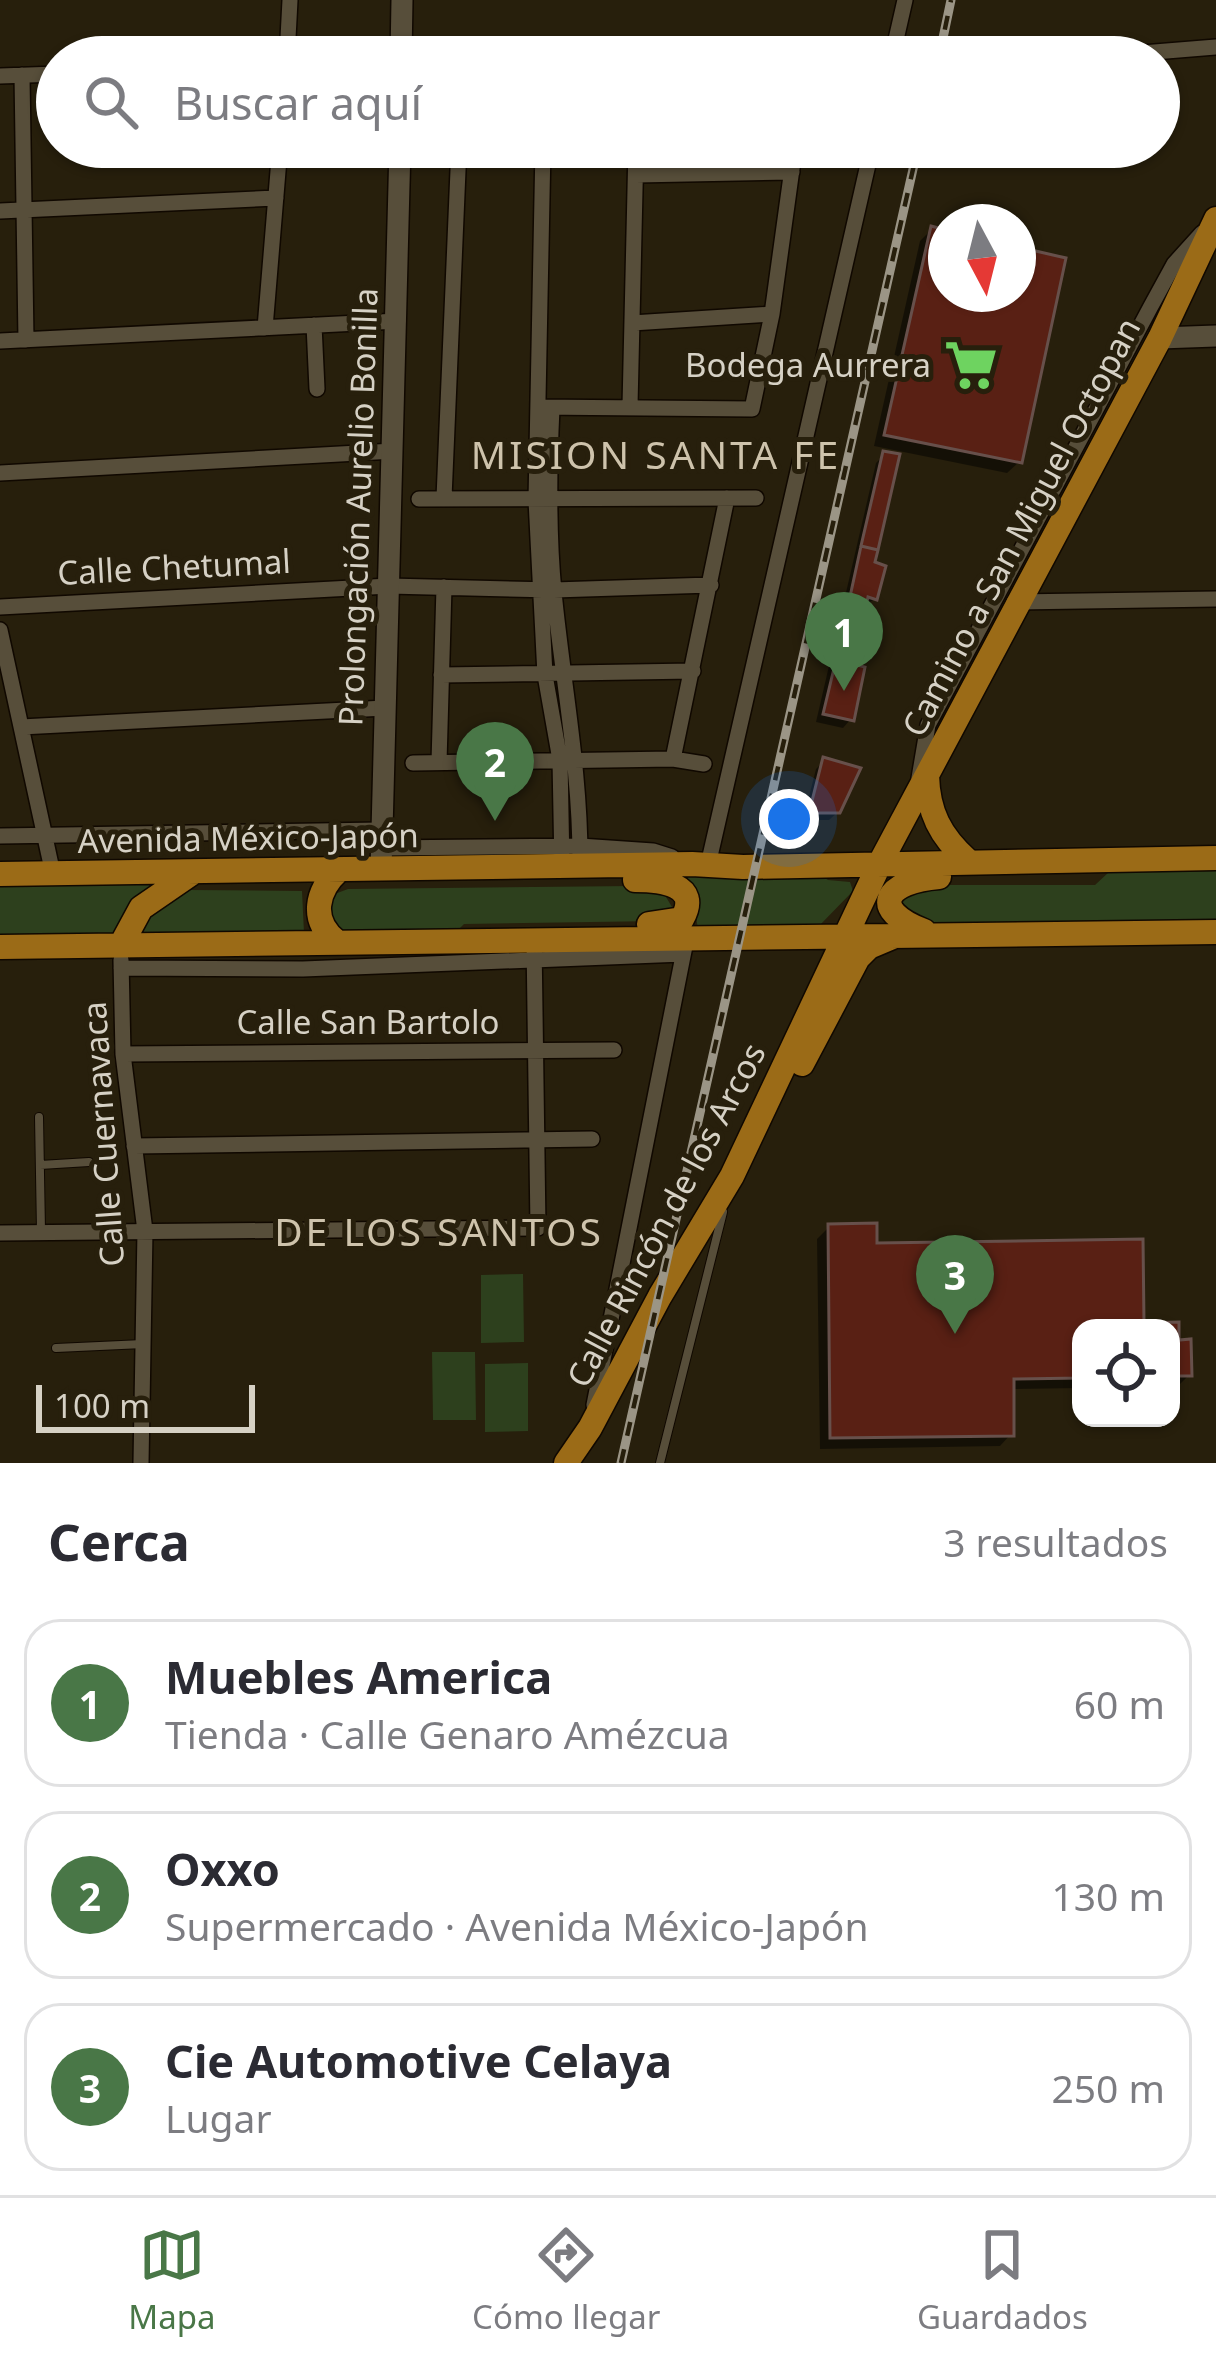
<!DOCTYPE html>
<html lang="es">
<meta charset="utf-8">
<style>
:root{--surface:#fff;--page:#f2f2f3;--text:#2b2b33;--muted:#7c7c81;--line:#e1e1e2;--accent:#497747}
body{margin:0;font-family:"Noto Sans",sans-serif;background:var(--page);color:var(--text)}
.controls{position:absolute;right:36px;bottom:36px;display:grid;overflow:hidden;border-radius:24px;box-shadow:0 3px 9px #0004}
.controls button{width:108px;height:108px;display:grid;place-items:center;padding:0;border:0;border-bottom:3px solid var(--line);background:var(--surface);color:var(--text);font:60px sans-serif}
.compass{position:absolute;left:928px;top:204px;width:108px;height:108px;border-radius:50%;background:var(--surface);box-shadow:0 3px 9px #0004;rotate:173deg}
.scale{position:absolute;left:36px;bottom:30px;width:219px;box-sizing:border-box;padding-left:12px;border:6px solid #d6d1c5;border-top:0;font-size:33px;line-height:42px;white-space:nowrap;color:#d6d1c5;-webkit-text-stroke:9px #271f0c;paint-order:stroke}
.you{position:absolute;left:789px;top:819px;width:42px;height:42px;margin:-30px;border:9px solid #fff;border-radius:50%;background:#1a73e8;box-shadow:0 0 0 18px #1a73e833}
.badge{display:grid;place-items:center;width:78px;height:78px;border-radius:50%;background:var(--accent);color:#fff;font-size:39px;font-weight:700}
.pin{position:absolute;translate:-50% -99px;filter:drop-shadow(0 3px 6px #0008)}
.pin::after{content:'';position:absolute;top:63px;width:42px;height:36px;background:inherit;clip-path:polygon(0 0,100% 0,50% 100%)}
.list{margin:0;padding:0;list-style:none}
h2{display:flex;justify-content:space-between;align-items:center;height:156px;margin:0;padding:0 48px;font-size:51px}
h2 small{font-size:39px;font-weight:400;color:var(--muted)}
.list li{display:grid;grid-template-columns:78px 1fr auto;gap:36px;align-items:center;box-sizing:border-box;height:168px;margin:0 24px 24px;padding:0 24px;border:3px solid var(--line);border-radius:36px}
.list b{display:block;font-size:45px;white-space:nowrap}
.list p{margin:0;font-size:39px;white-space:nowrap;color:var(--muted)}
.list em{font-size:39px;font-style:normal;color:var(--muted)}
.icon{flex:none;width:66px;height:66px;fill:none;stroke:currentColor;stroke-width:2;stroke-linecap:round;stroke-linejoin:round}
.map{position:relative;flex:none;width:1216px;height:1463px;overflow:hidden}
.search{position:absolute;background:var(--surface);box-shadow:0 3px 9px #0004;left:36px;right:36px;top:36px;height:132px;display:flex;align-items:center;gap:30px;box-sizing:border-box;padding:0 42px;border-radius:66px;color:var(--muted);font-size:45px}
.sheet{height:732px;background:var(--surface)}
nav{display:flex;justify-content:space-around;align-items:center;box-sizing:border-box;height:168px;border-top:3px solid var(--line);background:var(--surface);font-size:33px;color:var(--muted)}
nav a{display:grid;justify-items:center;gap:6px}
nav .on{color:var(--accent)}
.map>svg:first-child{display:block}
</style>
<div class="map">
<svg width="1216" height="1463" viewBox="0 0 1216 1463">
<rect width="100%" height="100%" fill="#271f0c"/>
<path fill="#2d401d" d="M1216,871v49l-286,7 -28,-23 -2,-10 11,-9h184l14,-13z
M817,873l11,7 22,2 3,9 -34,35 -121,3 -3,-18 -21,-35z
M127,883l31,1 -43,52 -115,1v-53z
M633,886l30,6 12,20 -16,9 -195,3 -8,8 -114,1 -12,-14 2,-24 16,-6z
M188,890l114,1 2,42 -170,3 8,-15z
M523,1274l1,68 -43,1v-68z
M432,1352h43l1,68h-43z
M528,1363v68l-43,1v-68z"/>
<path fill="#0007" d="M932,229l14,4v61h72v-44l1,212 -12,11 -133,-27 46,-205z
M884,455l-12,109 3,35 -12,7 -2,7 4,1 -13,53 -1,52 -8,9 -27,-6 60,-259z
M824,761l14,51 -9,8h-26l13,-51z
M829,1227l45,19 267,80 35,-1v18l13,32 -12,12h-6v-59h-90v60l-70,1v45l-11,12 -180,3 -3,-210z"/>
<path fill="#592014" stroke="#67504b" stroke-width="3" d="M931,226l15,4v64h72v-47l48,11 -44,205 -138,-28z
M883,451l17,3 -22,96 -17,-4z
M861,546l17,4 -3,12 11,4 -9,34 -9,-3 -3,13 -17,-4z
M848,606l21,6 -13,52 -20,-4z
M836,660l29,7 -11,54 -31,-7z
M823,757l38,11 -21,45h-31z
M877,1223v20l266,-4 1,84 35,-1v18l12,-1 1,37h-21v-48h-90v50l-67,1v57l-184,2 -2,-214z"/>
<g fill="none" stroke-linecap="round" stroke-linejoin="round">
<g stroke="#100800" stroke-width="10">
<path id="lane" d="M39,1117l2,114
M40,1165l49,-3
M56,1348l87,-4
M660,1463l63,-251"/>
</g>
<g stroke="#100800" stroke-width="18">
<path id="street" d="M287,57l3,-57
M892,57l13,-57
M1093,57l123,-10
M22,75l4,265
M0,76l57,-2
M543,147l-7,353 9,175 15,85 2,107
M636,175l156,-3
M0,211l276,-13
M632,323l140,-9
M314,325l3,64
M265,328l15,-181
M0,341l398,-20
M630,406l6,-259
M538,407l214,2 20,-95 23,-167
M552,408c-3,62 -4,122 2,184 9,92 27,181 26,275
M0,473l394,-22
M444,498l15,-351
M419,499l337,-1
M1014,602l202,-3
M0,607l389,-21 165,4 157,-5
M0,630l53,244
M441,675l252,-4
M21,727l364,-19
M673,759l54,-261
M439,762l5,-175
M413,763l260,-4 31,5
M919,778l9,-53 222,-417 24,-44 28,-31
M0,836l381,-6
M381,848l199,-2 73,5 19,6
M708,865l164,-718
M121,960l2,94 22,177 -4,232
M121,968l182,1 380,-15
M123,1054l491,-4
M134,1146l458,-7
M0,1233l538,-5 -4,-288
M594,1405l91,-459"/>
</g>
<g stroke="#100800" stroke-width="24">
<path id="secondary" d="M401,57l1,-57
M1160,338l56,-2
M381,869l19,-722"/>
</g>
<g stroke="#100800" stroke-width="27">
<path id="primary" d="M927,775c1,37 13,61 41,86
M0,874l692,-10 51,3 473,-9
M635,880c25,0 67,4 47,39l-33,5
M924,931c-57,-22 -38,-50 15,-54
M336,941c-26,-21 -20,-50 3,-71
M121,945l20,-37 51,-35
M0,947l1216,-15
M802,1064l56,-106 11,-11 26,-11
M566,1463l24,-35 70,-132 72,-120 148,-313 280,-525 56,-119"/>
</g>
<use href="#lane" stroke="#574e3a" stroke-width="8"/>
<use href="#street" stroke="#574e3a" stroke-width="15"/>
<use href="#secondary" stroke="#574e3a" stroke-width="21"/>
<use href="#primary" stroke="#9b6b17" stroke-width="24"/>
<g stroke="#9b9586" stroke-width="9">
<path id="rail" d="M939,57l12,-57
M621,1463l297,-1316"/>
</g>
<use href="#rail" stroke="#271f0c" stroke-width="4.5" stroke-dasharray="14" stroke-linecap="butt"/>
</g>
<defs>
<g id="supermarket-bare" transform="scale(4.14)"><path d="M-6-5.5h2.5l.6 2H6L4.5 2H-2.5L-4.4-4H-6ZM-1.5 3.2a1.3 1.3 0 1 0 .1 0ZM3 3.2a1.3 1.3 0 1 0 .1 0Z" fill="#6ed360" stroke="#271f0c" stroke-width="2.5" paint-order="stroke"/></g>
</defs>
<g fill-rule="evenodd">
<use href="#supermarket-bare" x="971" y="365"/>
</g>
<g text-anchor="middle" stroke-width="10" stroke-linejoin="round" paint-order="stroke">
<g font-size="33" fill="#d6d1c5" stroke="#271f0c" text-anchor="end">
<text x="931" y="377">Bodega Aurrera</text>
</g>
<g font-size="33" fill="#d6d1c5" stroke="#271f0c">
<text transform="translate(358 507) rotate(-88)" y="12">Prolongación Aurelio Bonilla</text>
<text transform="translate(1021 527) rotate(-62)" y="12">Camino a San Miguel Octopan</text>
<text transform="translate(174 567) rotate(-3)" y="12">Calle Chetumal</text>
<text transform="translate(248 838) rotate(-1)" y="12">Avenida México-Japón</text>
<text x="368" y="1034">Calle San Bartolo</text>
<text transform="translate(103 1134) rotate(-94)" y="12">Calle Cuernavaca</text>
<text transform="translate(666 1215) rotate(-62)" y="12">Calle Rincón de los Arcos</text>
</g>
<g font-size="39" letter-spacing="3" fill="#cec3ac" stroke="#271f0c">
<text x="656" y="469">MISION SANTA FE</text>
<text x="439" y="1246">DE LOS SANTOS</text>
</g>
</g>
</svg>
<div class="controls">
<button><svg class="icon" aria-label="locate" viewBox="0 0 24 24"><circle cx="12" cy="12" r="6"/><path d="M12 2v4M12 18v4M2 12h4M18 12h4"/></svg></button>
</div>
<svg class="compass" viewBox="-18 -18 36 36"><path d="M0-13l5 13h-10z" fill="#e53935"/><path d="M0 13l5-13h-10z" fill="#7c7c81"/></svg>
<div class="scale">100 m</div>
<div class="you"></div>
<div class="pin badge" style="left:844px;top:691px">1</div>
<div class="pin badge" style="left:495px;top:821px">2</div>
<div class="pin badge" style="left:955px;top:1334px">3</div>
<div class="search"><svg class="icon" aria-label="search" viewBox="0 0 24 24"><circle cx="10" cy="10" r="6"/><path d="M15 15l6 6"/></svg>Buscar aquí</div>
</div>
<section class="sheet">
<h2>Cerca<small>3 resultados</small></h2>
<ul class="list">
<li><span class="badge">1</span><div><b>Muebles America</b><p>Tienda · Calle Genaro Amézcua</p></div><em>60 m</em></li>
<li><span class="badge">2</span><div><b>Oxxo</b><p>Supermercado · Avenida México-Japón</p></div><em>130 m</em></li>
<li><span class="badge">3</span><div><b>Cie Automotive Celaya</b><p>Lugar</p></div><em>250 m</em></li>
</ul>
</section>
<nav>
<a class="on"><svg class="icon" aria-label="map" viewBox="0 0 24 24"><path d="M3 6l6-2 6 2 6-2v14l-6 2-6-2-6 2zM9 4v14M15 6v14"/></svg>Mapa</a>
<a><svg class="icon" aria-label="directions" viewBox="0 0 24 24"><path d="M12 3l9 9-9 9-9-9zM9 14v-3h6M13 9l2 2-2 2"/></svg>Cómo llegar</a>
<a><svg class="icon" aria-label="saved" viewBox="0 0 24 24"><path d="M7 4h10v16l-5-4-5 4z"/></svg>Guardados</a>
</nav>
